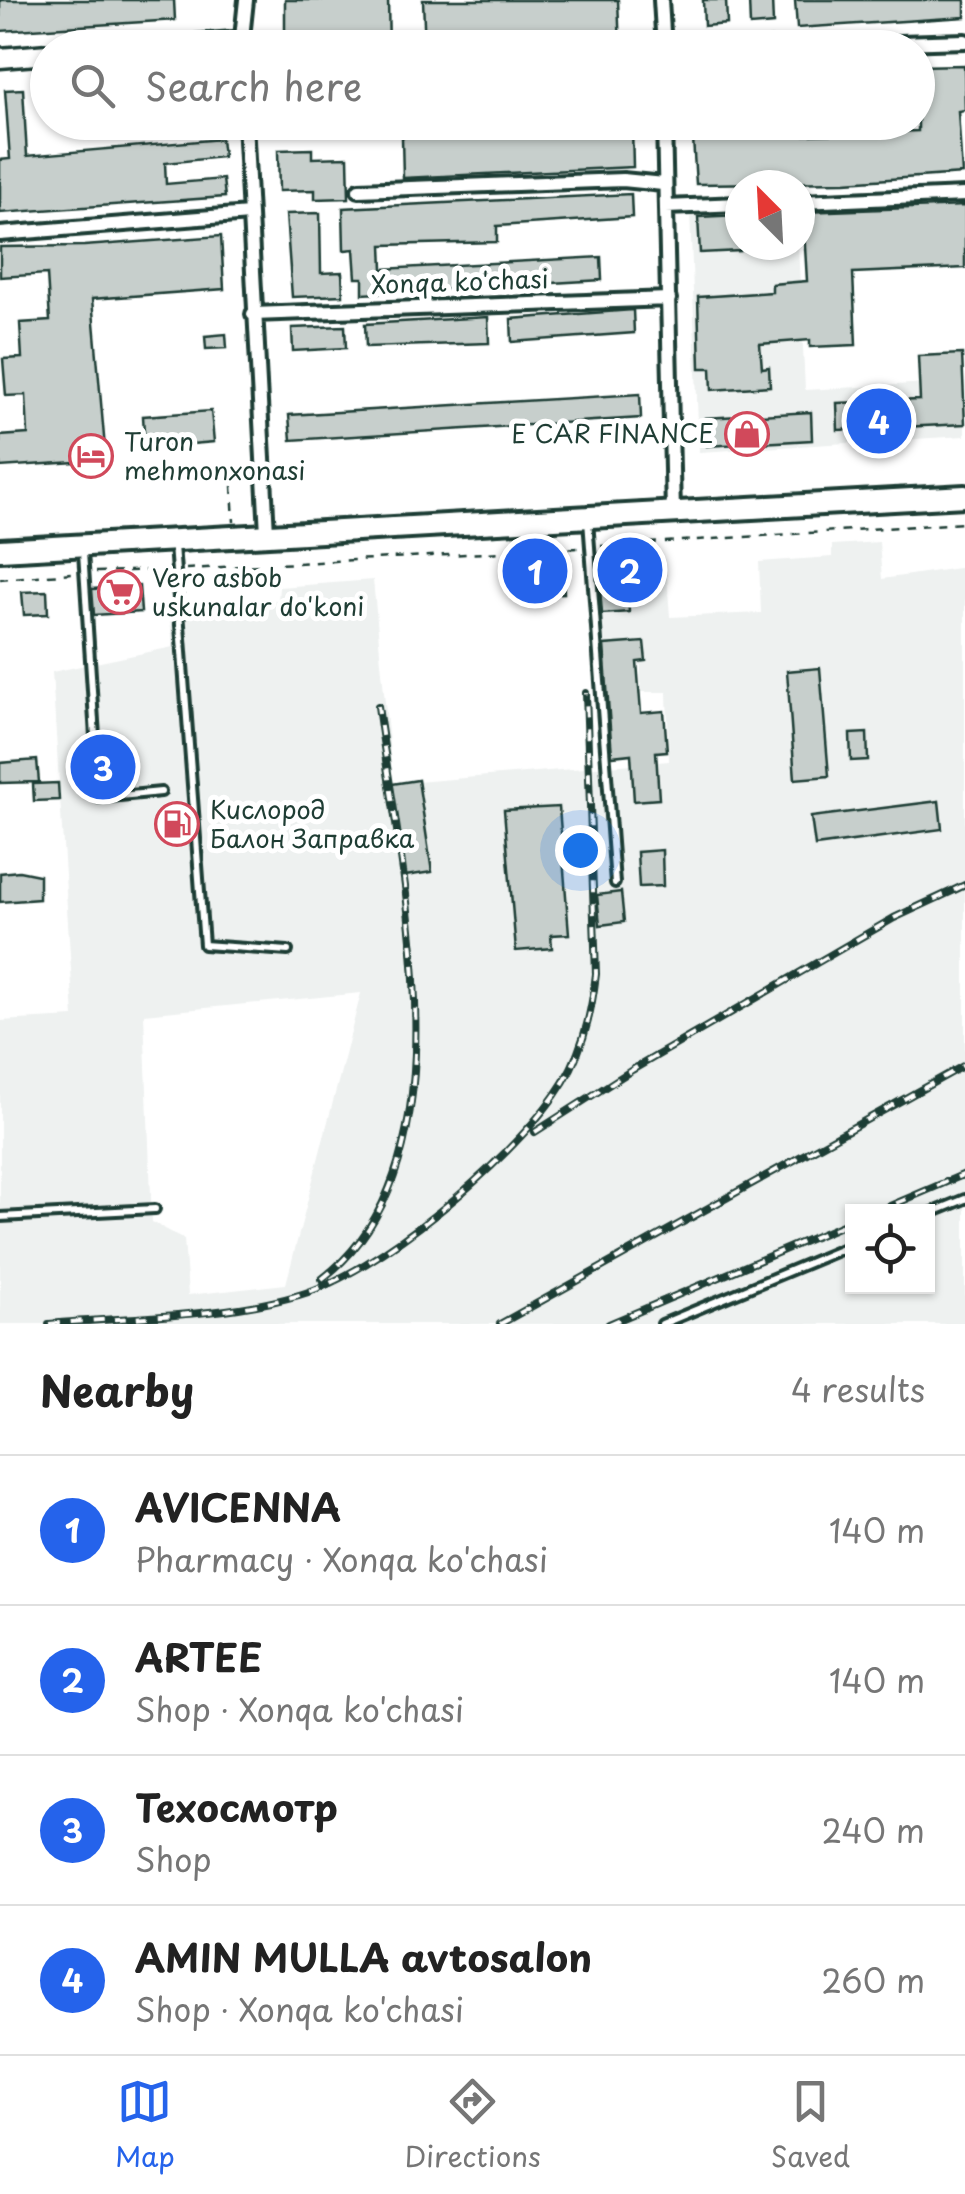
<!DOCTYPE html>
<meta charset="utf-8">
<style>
:root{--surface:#fff;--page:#f6f6f6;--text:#222;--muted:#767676;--line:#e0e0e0;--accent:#2563eb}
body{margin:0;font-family:"Playpen Sans",sans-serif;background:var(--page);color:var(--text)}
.controls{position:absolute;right:30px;bottom:30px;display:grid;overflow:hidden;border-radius:0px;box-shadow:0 2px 8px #0004}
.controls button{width:90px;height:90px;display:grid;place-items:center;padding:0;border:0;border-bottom:2px solid var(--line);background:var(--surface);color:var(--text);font:50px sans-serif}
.compass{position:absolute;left:725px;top:170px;width:90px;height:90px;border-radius:50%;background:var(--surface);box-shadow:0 2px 8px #0004;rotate:336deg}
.you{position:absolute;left:580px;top:850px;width:35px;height:35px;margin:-25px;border:8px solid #fff;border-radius:50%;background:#1a73e8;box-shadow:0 0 0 15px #1a73e833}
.badge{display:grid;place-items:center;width:65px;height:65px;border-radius:50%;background:var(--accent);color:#fff;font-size:32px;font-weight:700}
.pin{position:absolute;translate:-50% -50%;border:5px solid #fff;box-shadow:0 2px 10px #0006}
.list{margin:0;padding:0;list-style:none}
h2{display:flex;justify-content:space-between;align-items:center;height:130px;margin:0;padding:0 40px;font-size:42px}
h2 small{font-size:32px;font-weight:400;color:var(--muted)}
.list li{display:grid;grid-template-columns:65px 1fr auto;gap:30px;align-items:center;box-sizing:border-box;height:150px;padding:0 40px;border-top:2px solid var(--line)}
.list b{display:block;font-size:38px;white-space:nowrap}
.list p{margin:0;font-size:32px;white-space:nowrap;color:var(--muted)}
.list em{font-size:32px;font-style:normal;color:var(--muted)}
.icon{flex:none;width:55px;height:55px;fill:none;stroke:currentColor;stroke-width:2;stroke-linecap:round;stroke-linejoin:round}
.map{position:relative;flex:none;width:965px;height:1324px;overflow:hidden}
.search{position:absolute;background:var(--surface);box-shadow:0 2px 8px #0004;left:30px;right:30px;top:30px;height:110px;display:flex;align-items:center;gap:25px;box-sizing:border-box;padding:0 35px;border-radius:55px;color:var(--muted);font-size:38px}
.sheet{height:730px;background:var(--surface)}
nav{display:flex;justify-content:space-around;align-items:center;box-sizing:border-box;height:140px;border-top:2px solid var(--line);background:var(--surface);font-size:28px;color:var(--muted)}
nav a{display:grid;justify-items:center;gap:5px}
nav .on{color:var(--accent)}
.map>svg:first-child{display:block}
</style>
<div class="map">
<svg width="965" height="1324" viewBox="0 0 965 1324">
<rect width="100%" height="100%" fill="#fff"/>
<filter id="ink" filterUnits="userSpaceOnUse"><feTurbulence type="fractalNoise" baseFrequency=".01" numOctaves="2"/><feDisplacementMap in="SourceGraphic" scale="20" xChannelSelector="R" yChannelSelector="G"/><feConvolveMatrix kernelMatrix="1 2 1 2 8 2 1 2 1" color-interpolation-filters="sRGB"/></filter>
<g filter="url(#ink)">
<path fill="#eef1f0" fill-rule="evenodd" d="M740,209v36h58l7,145 160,-9v55l-266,16 -9,-241z
M879,542l3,37 83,-12v757h-965v-303l74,-4 -22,-345 121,-25 -4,-35 109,-12 1,-13 94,-7 20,204 276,-23 -2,-69h-26v-27l-39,3 -2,-54 29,-2 -3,-28 41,-10 3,43 91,-4 -2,-51 73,-5v-12zM361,993l-75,291 -98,11 -4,-56 -32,-17 -8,-208zM852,1212h76v74h-76z"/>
<path fill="#c7cfcc" stroke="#1f3d34" stroke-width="2.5" d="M0,0h174l1,20 -175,11z
M285,0h103l1,48h-104z
M423,0h195l2,48h-195z
M703,0h23l1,24 -23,2z
M749,0h23l1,24 -23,2z
M795,0h170v17l-168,11z
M964,65l1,45 -7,1 4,63 -117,8 -149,2 -3,-45 225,-8v-65z
M23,89l4,67 194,-17 2,18 -58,6 1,21 57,-5 2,18 -225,16v-53l10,-1 -5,-69z
M632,126l1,41 -230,11 -1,-41z
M312,149v9l36,-1 1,41 -34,1v-9l-36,1 -1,-41z
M631,194l1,23 -135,9v16l-115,3 1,24 218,-12 1,23 -239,14v-16h-7l-2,-29 -10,1 -1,-42z
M965,206v62l-112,5 3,72 -46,2v-7l-50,4 2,24 7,-1 1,19 -58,4 -1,-22h-11l-2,-71 74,-5v-8l35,-3 -4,-69z
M320,213l1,60 21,-1 1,23 -51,2 -6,-83z
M740,215v36l-40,2 -2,-36z
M221,236l3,53 -132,10 14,161 -106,7v-31l28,-2 -2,-39 -20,1 -3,-37 19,-1 -2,-35 30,-2 -3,-47 -47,3v-30l84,-1z
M633,310l1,23 -122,9 -1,-23z
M488,317l1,26 -123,4 -1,-23z
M345,326l1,22 -53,3 -1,-23z
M226,334l1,14 -21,1 -1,-13z
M962,354l3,70 -127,6 -1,-27 83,-3 -2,-44z
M640,394l1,24 -350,22 -2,-25z
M211,411l3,31 -69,6 -2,-32z
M811,412l1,28 -105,6 -2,-28z
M563,569l1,24 -54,2 -1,-24z
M626,573l3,39 -27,2 -3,-39z
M139,586l2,26 -47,3 -2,-26z
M47,591l1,23 -24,1 -2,-23z
M644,642l2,19 -9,1 4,51 23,-2 3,40 -11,1 3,47 -25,2 -3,-47 -19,2 -8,-111z
M820,668l9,108 -34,3 -8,-108z
M867,733l1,27 -17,1 -1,-27z
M37,760l2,22 -39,1v-20z
M418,780l14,92 -27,4 -13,-92z
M58,783l1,17 -25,1 -1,-17z
M939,801l3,28 -127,17 -4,-29z
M559,807l10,127 -18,1 1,13 -36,3 -12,-141z
M662,850l1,36 -24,1 -2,-35z
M19,871l20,4v24l-39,3v-29z
M621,892l3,30 -24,3 -3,-30z"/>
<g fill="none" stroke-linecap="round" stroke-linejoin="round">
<g stroke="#1f3d34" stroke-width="14">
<path id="lane" d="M588,520l27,363
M174,545l30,400 84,6
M83,552l16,246 62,-6
M928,1214l37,-15
M0,1217l155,-8
M662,1324l190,-79"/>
</g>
<g stroke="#1f3d34" stroke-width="20">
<path id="street" d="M661,0l3,48
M241,47l5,-47
M737,48l228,-7
M245,122l22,411
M664,122l9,391
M359,190l264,-10 40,4
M800,202l165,-7
M666,207l74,-3
M0,234l249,-20
M253,314l416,-15"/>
</g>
<g stroke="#1f3d34" stroke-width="25">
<path id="secondary" d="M147,48l94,-7
M0,58l48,-4"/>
</g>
<g stroke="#1f3d34" stroke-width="28">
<path id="primary" d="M0,550l965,-54"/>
</g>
<path stroke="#1f3d34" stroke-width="2.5" stroke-dasharray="8 8" stroke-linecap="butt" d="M232,486l2,36
M601,546l364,-23
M186,569l392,-21
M96,572l67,-2
M0,579l73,-6"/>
<use href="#lane" stroke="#fff" stroke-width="6"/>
<use href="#street" stroke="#fff" stroke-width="12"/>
<use href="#secondary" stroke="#fff" stroke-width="18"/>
<use href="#primary" stroke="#fff" stroke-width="20"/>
<g stroke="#1f3d34" stroke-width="8">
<path id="rail" d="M535,1132l97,-62 262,-152 71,-33
M876,1212l89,-38
M322,1279c153,-116 77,-412 56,-573
M49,1324c82,-8 172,-6 250,-29 80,-23 208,-132 256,-200 26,-36 36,-78 41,-121l-10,-281
M500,1324l465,-259
M609,1324l243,-103"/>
</g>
<use href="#rail" stroke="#fff" stroke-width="4" stroke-dasharray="11" stroke-linecap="butt"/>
</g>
</g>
<defs>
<g id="shop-ring" transform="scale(2.25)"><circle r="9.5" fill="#fff" stroke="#d1495b" stroke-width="1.5"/><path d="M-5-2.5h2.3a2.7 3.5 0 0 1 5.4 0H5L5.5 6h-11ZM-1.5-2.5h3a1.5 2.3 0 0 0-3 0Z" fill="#d1495b"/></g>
<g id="hotel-ring" transform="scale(2.25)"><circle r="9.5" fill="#fff" stroke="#d1495b" stroke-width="1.5"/><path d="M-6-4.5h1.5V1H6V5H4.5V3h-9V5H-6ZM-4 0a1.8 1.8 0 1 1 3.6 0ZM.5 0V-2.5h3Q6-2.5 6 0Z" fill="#d1495b"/></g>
<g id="supermarket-ring" transform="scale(2.25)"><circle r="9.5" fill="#fff" stroke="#d1495b" stroke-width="1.5"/><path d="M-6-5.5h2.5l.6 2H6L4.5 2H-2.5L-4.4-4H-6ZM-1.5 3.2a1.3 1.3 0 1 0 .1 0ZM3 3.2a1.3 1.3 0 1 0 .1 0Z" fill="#d1495b"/></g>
<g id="fuel-ring" transform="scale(2.25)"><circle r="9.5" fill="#fff" stroke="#d1495b" stroke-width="1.5"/><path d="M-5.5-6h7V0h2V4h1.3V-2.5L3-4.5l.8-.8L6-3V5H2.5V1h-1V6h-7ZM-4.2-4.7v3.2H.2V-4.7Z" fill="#d1495b"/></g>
</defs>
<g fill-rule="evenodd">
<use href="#shop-ring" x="747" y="434"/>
<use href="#hotel-ring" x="91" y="456"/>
<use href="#supermarket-ring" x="120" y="592"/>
<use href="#fuel-ring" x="177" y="824"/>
</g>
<g text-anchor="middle" stroke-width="10" stroke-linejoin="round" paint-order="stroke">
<g font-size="25" fill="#1f3d34" stroke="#fff">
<text transform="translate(460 282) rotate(-2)" y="9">Xonqa ko'chasi</text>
</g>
<g font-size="25" fill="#1f3d34" stroke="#fff" text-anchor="start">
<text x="714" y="443" text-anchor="end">E CAR FINANCE</text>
<text x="124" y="451">Turon<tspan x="124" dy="29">mehmonxonasi</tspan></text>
<text x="152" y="587">Vero asbob<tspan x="152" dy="29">uskunalar do'koni</tspan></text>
<text x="210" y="819">Кислород<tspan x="210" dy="29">Балон Заправка</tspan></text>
</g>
</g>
</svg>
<div class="controls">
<button><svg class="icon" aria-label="locate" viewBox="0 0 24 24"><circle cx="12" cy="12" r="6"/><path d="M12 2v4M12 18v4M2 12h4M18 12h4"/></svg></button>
</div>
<svg class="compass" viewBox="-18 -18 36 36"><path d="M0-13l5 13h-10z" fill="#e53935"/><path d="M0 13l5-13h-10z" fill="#767676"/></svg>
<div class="you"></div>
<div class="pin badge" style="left:535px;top:571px">1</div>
<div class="pin badge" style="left:630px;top:570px">2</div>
<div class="pin badge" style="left:103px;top:767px">3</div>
<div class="pin badge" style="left:879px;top:421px">4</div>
<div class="search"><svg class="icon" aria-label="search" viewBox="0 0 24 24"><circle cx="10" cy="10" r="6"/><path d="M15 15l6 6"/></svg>Search here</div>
</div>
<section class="sheet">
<h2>Nearby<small>4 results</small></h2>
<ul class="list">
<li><span class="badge">1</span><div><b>AVICENNA</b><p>Pharmacy · Xonqa ko'chasi</p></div><em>140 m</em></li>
<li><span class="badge">2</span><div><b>ARTEE</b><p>Shop · Xonqa ko'chasi</p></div><em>140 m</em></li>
<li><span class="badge">3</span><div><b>Техосмотр</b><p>Shop</p></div><em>240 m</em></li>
<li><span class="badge">4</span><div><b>AMIN MULLA avtosalon</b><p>Shop · Xonqa ko'chasi</p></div><em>260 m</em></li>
</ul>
</section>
<nav>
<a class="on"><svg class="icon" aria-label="map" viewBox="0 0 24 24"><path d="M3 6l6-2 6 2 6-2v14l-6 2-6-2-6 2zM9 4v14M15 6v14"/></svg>Map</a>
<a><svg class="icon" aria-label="directions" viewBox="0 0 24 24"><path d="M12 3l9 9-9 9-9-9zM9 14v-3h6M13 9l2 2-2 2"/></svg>Directions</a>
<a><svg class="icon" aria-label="saved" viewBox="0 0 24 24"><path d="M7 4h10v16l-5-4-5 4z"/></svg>Saved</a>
</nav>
